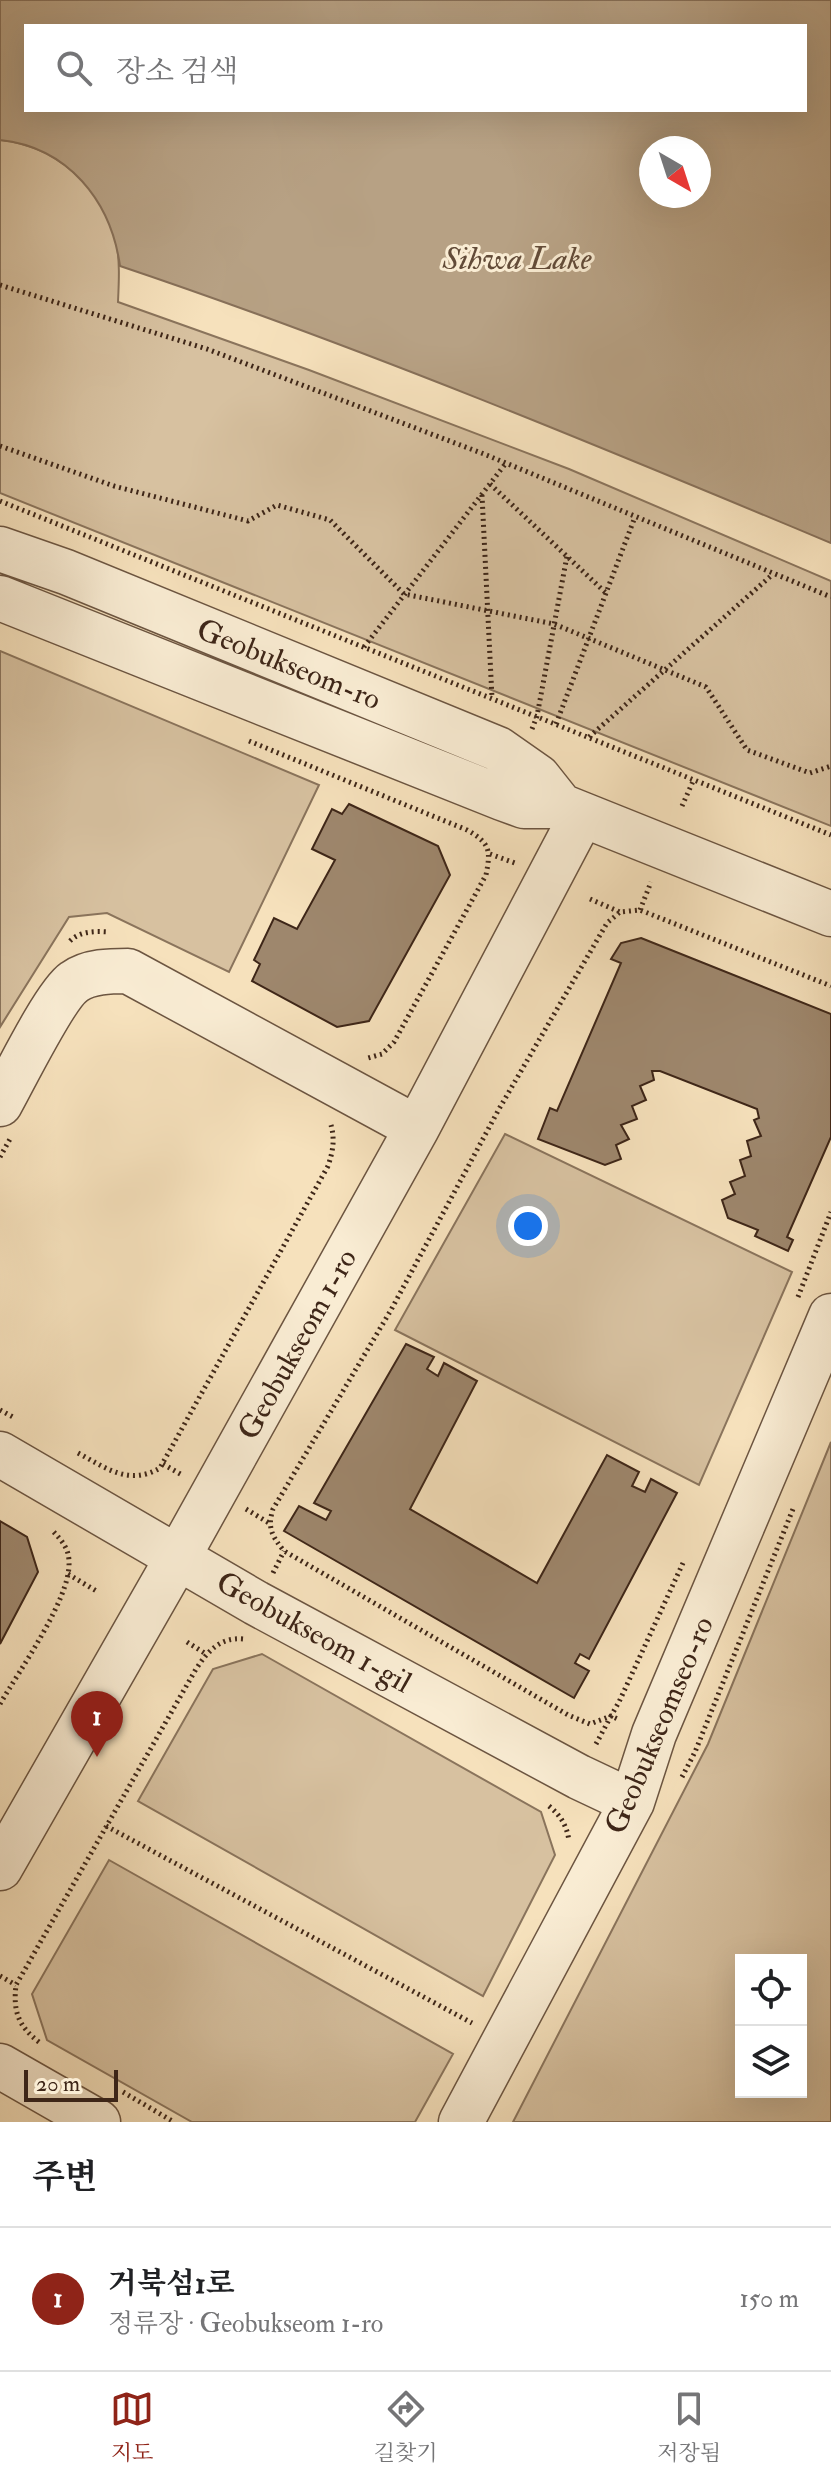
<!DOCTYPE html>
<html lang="ko">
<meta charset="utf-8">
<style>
:root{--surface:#fff;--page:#f6f6f6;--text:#202124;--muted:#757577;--line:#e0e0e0;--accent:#8f2418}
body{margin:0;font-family:"IM FELL Double Pica","Noto Serif KR",serif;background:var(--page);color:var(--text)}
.controls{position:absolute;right:24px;bottom:24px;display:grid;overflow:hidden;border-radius:0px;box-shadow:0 8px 32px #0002}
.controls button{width:72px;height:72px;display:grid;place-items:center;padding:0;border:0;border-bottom:2px solid var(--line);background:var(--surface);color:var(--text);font:40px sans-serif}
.compass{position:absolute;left:639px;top:136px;width:72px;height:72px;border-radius:50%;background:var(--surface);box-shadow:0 8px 32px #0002;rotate:141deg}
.scale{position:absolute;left:24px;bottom:20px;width:94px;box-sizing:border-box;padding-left:8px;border:4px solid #3e2618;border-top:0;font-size:22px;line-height:28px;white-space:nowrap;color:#3e2618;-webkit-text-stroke:6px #f9ecd3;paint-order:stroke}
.you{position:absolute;left:528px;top:1226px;width:28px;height:28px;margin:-20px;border:6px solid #fff;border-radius:50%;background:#1a73e8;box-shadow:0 0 0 12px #1a73e833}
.badge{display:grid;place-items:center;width:52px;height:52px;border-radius:50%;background:var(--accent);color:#fff;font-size:26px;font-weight:700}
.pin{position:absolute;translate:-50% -66px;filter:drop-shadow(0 2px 4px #0008)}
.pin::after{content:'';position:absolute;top:42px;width:28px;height:24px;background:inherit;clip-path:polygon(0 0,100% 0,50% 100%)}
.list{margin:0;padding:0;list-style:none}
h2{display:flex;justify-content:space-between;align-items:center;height:104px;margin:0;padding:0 32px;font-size:34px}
h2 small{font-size:26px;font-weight:400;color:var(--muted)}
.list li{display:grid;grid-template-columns:52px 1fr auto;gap:24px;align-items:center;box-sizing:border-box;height:144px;padding:0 32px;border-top:2px solid var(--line)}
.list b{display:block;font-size:30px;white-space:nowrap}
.list p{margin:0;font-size:26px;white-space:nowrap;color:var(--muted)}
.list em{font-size:26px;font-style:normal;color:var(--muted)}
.icon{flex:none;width:44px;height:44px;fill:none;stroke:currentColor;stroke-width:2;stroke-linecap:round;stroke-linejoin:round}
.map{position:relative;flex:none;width:831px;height:2122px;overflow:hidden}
.search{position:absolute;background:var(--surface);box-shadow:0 8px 32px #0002;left:24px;right:24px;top:24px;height:88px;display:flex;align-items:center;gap:20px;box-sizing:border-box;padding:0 28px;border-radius:0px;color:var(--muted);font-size:30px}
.sheet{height:248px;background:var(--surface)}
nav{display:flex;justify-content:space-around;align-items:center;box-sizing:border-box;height:112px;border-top:2px solid var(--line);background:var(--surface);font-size:22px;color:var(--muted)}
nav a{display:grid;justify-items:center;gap:4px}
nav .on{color:var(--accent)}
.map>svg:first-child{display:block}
</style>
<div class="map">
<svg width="831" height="2122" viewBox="0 0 831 2122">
<rect width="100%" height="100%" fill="#f6e1bc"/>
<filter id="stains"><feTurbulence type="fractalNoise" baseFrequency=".0025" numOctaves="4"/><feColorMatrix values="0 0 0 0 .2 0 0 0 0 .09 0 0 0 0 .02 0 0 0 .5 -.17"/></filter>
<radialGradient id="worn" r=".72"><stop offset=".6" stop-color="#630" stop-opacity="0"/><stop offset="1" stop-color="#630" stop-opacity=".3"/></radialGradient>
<path fill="#d7c1a0" stroke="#8a745c" stroke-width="2" fill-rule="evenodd" d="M0,140c53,5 103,46 116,100 4,21 3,41 2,62l191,68 260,99 262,112v245l-831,-333z
M0,651l319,134 -90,187 -122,-59 -38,4 -69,110z
M505,1134l287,138 -93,213 -304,-155z
M831,1442v680h-318l195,-378zM801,1960v132h-60v-132z
M262,1654l279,158 14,43 -72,141 -345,-195 75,-132z
M109,1860l344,194 -38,68h-223l-145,-82 -15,-46z"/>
<path fill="#b7a184" stroke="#877059" stroke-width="2" fill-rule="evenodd" d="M0,0h831v543c-235,-98 -470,-196 -711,-277 -9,-65 -52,-119 -120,-126zM26,26h779v84h-779zM651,148h48v48h-48z"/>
<path fill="#9e876d" stroke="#3e2618" stroke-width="2" d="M349,804l89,42 12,29 -81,146 -32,6 -85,-46 8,-17 -6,-4 20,-42 23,11 38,-69 -23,-11 20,-40 10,5z
M641,938l190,76v123l-44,100 6,3 -5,11 -33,-15 3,-6 -30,-12 -6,-18 13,-6 -5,-12 15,-6 -5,-16 11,-4 -4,-15 14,-5 -7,-16 5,-2 -2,-9 -97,-38h-8l2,9 -14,6 6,14 -14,6 5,13 -16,6 8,14 -13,6 5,14 -16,6 -67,-26 12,-31 7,3 64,-148 -10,-4 10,-16z
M406,1344l28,13 -7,12 11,7 6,-13 33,18 -67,128 127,74 70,-128 32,17 -7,14 13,6 6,-13 26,14 -88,166 -9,-5 -5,9 14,8 -15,27 -290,-167 15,-25 27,14 5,-9 -17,-8z
M0,1521l27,16 11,35 -38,72z"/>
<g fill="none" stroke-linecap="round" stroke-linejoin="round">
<g stroke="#6c5541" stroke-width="47">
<path id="minor" d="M0,549l66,23 432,177 40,28 23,29
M0,598l502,200 22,8h37l270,108
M0,1104c14,-25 55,-109 74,-122 15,-11 37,-11 54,-11l289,157
M0,1454l256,149 323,174 53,25
M0,1868l178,-311 239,-429 165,-313
M0,2066l98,56
M461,2122l171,-320 22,-68 177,-418"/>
</g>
<path stroke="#3e2618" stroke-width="5" stroke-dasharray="2 4" stroke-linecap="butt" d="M0,285l207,64 277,105 347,143
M0,446l114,40 134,35 29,-16 53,15 74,74 150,30 152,63 41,63 63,23 21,-7
M490,484l116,109
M482,495l10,203
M0,501l831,334
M364,647l142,-184
M556,724l79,-207
M532,729l5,-13 30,-160
M589,737l184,-163
M249,741l218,89c23,13 24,20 19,45l-92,167 -12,12 -14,4
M682,806l12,-27
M490,854l25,9
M590,899l30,13
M640,910l11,-28
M70,941c10,-10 25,-10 39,-9
M0,1157l10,-18
M798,1297l33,-85
M0,1410l13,7
M78,1453c28,15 51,33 82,15l168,-302c5,-15 7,-26 3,-41
M163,1464l19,11
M246,1509l23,14
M683,1563l-64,139 -8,14 -21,8 -22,-9 -284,-164c-12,-15 -17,-23 -11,-42l118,-199 108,-201 108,-186 13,-11 20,-2 191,76
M273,1573l11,-22
M68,1574l30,18
M187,1642l19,12
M0,1704c19,-33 71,-106 69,-142 0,-14 -8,-22 -17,-32
M596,1744l15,-28 9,4
M682,1777l13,-25 98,-243
M549,1806c12,10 18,20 20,35
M106,1826l366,197
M0,1976l16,9
M39,2042c-21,-16 -26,-31 -23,-57l180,-316c12,-18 24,-32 47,-30
M123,2092l51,30"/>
<use href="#minor" stroke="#f9ecd3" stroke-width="44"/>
</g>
<g text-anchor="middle" stroke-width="6" stroke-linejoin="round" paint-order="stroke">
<g font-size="30" fill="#3e2618" stroke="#f9ecd3">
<text transform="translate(289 664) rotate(22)" y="10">Geobukseom-ro</text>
<text transform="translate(297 1344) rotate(-61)" y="10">Geobukseom 1-ro</text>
<text transform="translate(314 1632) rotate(29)" y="10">Geobukseom 1-gil</text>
<text transform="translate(659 1725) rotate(-67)" y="10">Geobukseomseo-ro</text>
</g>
<g font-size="32" font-style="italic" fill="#624b38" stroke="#f9ecd3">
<text x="517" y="269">Sihwa Lake</text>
</g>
</g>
<rect width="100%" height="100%" filter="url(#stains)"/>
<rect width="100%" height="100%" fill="url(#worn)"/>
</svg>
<div class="controls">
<button><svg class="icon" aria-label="locate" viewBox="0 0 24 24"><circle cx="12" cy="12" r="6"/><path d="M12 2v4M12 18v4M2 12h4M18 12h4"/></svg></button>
<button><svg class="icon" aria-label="layers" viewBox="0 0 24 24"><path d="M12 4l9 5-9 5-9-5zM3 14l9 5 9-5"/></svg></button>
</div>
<svg class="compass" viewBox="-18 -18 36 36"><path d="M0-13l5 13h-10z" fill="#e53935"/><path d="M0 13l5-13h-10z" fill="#757577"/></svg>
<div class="scale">20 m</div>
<div class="you"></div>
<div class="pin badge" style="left:97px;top:1757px">1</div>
<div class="search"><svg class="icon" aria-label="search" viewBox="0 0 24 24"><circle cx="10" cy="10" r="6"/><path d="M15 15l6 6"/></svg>장소 검색</div>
</div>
<section class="sheet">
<h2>주변<small></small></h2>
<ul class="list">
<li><span class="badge">1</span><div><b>거북섬1로</b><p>정류장 · Geobukseom 1-ro</p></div><em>150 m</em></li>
</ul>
</section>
<nav>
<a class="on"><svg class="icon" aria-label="map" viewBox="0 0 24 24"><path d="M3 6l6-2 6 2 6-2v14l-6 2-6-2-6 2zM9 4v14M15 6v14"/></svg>지도</a>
<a><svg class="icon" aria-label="directions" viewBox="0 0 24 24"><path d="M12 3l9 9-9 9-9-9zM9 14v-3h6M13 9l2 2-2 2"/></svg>길찾기</a>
<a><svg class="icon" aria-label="saved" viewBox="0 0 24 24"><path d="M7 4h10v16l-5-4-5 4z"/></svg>저장됨</a>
</nav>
